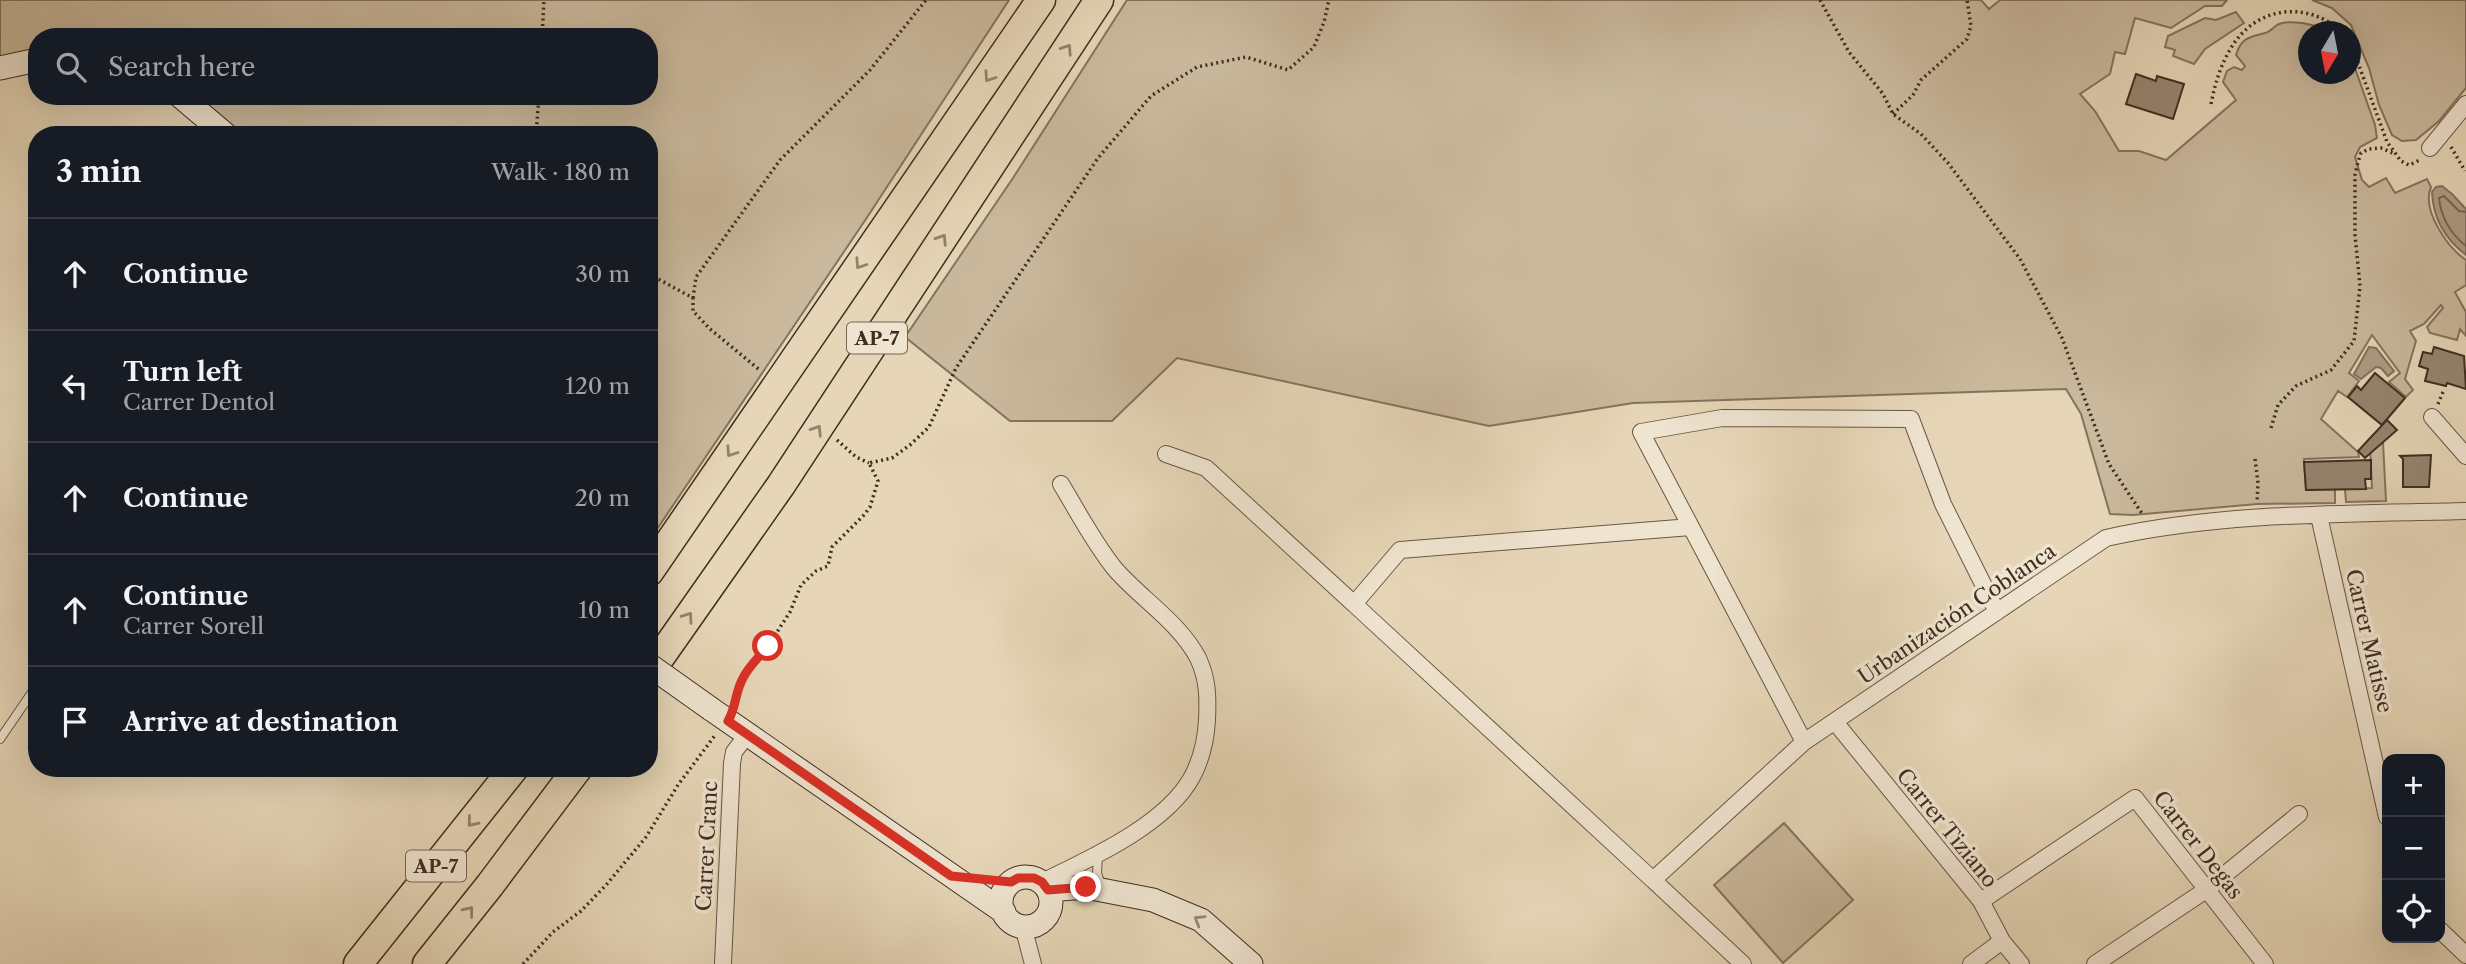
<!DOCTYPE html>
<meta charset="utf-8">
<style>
:root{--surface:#171b24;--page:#20242c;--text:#f1f3f6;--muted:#9ea1a6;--line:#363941}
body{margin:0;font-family:"Libre Caslon Text",serif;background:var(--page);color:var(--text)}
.controls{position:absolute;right:21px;bottom:21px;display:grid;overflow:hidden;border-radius:14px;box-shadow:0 7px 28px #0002}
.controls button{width:63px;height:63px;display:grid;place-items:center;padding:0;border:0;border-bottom:2px solid var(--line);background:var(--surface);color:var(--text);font:35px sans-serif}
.compass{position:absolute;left:2298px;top:21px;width:63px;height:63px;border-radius:50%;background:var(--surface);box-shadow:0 7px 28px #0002;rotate:190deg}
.stop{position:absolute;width:21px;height:21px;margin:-16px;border:5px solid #d93025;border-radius:50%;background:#fff}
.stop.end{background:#d93025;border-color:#fff;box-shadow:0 2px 7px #0008}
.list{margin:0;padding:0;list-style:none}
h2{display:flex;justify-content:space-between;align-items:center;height:91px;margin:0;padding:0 28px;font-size:30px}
h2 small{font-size:23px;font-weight:400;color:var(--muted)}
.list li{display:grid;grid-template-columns:46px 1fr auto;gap:21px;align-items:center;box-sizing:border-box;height:112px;padding:0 28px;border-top:2px solid var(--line)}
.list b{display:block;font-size:26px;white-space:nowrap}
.list p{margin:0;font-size:23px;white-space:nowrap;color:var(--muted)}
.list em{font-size:23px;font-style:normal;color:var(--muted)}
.icon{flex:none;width:38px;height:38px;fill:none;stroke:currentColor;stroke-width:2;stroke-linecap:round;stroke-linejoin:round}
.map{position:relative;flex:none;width:2466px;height:964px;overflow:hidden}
.search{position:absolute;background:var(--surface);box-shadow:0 7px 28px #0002;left:28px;top:28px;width:630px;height:77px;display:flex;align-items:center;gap:18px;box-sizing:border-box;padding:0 24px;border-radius:28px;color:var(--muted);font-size:26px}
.panel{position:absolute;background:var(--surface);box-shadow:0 7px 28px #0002;left:28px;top:126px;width:630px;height:651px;border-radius:28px}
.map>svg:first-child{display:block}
</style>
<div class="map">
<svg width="2466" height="964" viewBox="0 0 2466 964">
<rect width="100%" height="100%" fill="#e6d6b7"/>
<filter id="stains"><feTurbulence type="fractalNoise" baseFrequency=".00286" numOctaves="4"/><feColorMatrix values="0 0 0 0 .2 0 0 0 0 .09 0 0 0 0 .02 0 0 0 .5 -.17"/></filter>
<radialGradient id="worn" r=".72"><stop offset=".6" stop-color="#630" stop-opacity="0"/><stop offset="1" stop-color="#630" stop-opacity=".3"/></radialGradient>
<path fill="#cab99d" stroke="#84735e" stroke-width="2" d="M0,0h1009l-143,219 -217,322v-406h-407l-44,-39h451v-59h-612v14l-37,9z
M1127,0h854l8,9 11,-9h227l-5,6h-17l-34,22 -36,-10 -10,36 -10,-2 -5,22 -30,20 15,17 24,40h20l27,9 70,-60 -13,-18 4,-11 7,-4 8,3 3,-4 -9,-11c5,-17 13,-18 29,-22 6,-1 9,-7 14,-9 15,-5 36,2 51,5l3,2 -25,1v42h42l1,-17 24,68 2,13 -17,9 -5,10 7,23 7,7 17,-9 9,15 32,-14 4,8c-10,23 17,61 35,73v25l-11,7 11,20v24l-6,-7 -3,11 -27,-7 -3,-6 16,-19 -2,-3 -17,19 -14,7 6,10 -11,38 8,11 -7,7 -17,-15 11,-9 -28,-38 -23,38 10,8 -12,16 -9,-6 -17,28 37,33 1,5 -55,2 2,31 29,-1v14l-78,1 -124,11 -23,-1 -29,-100 -15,-25 -433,14 -144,23 -312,-68 -65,63h-102l-105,-84 108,-159z
M2312,0h154v88l-27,33 -23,19 -14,1 -10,-6 -13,-30 -10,-37 -18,-43 -19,-17z
M2236,12l8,11 -39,26 -11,15 -21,-8 2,-6 -10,-3 3,-11 37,-18 11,2z
M2378,438l5,4 3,59 -40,1 -1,-13 27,-1 -2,-42z
M1784,823l69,77 -70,63 -69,-78z"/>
<path fill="#ad9d84" stroke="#81705c" stroke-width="2" d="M2442,186l10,8 14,15v46c-21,-16 -33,-36 -34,-63l4,-5z
M2369,347l7,1 18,23 -6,5 -7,-8 -5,-1 -15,12 -7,-5z"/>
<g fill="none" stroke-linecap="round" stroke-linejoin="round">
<path stroke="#766552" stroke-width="2" d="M2466,212l-7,-1 -15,-15 -5,2c2,19 12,36 27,48"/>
</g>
<path fill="#96856f" stroke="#3f2d20" stroke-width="2" d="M2136,74l20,7 1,-5 27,8 -11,35 -47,-15z
M2434,347l30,9 2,33 -19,-6 -1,3 -21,-5 3,-12 -9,-3 4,-14 9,2z
M2375,373l30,25 -23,27 -34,-28 9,-11 4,4z
M2387,420l10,10 -32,28 -7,-7z
M2431,455l-2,32h-26v-28l-3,-3z
M2371,460v19h-6l1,10 -60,1 -2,-28z"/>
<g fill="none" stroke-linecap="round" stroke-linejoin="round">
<g stroke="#695746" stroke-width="10">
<path id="lane" d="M0,739l37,-54
M1098,854l-1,19 4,12"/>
</g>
<g stroke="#695746" stroke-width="18">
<path id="street" d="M2430,148l36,-44
M2432,417l34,39
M1166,454l40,14 148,136
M2319,516l68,301
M1691,527l-50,-95 81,-14 189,1 32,85 54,108
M1835,722l146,179 21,40 19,23
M1653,880l-299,-276 46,-54 291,-23 113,215
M1042,882c47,-23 124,-57 150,-105 9,-17 14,-38 15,-57 1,-22 1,-41 -9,-62 -19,-36 -57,-59 -83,-89 -21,-26 -37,-57 -54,-85
M1981,901l154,-103 130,166
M1023,926l10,38
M2440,930l26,25
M723,964l9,-201 2,-11 13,-17
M1743,964l-90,-84 151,-138 302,-204c116,-26 241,-24 360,-27
M1971,964l31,-23
M2095,964l111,-74 93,-76"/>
</g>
<g stroke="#3f2d20" stroke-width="25">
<path id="secondary" d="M0,68l37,-8
M180,96l46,39
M711,709l293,203
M1001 902a25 25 0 1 1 50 0a25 25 0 1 1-50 0Z
M1048,890l38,-3 67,13 48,20 50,44"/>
</g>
<g stroke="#3f2d20" stroke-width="31">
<path id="highway" d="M649,572l392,-572
M649,673l132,-188 318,-485
M358,964l156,-196
M427,964l63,-79 88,-117"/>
</g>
<path stroke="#3f2d20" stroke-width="3.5" stroke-dasharray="2 3.5" stroke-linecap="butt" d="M1820,0l29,52 34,42 10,20 28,20 27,29 72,96 42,79 47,126 34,51
M542,37l2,-37
M2350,41l37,101 14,19 8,4 11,-5
M2211,104c4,-20 9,-38 20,-56 25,-42 76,-48 111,-16
M1893,114l20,-19 8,-15 46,-41 4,-13 -4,-26
M536,135l3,-39
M2451,147l14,24
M649,274l44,24v13l17,18 51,42
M693,298l3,-21 84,-117 90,-90 56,-70
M2438,404l5,-12
M2271,428l7,-23 18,-19 35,-16 23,-29 6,-55 -5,-51v-60l3,-13 3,-9 8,-4 12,-1 14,6
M837,440l19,17 13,6
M2255,459l3,24 -1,19
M735,701l8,-23 25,-32 22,-34 11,-27 15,-14 12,-5 4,-19 32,-32 6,-8 8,-26 -9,-18 23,-5 18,-13 19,-18 27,-59 142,-210 53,-62 46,-29 49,-10 42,13 26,-23 10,-25 5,-22
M523,964l30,-32 28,-21 26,-27 39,-47 32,-52 38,-51"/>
<use href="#lane" stroke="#efe4d0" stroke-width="8"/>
<use href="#street" stroke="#efe4d0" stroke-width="16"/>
<use href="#secondary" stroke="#efe4d0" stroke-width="23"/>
<use href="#highway" stroke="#e6d6b7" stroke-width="28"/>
<g stroke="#3f2d20" stroke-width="25" stroke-linecap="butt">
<path id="secondary-bridge" d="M649,665l62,44"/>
</g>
<use href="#secondary-bridge" stroke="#efe4d0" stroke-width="23"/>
</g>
<defs><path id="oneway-chevron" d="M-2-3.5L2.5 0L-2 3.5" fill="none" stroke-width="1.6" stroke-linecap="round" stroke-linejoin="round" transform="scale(1.75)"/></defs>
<g stroke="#92826c">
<use href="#oneway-chevron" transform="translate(1067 49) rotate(-57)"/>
<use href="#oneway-chevron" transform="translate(989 77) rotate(124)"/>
<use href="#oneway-chevron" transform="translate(942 239) rotate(-57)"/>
<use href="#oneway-chevron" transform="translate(860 264) rotate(124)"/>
<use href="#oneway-chevron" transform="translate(817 430) rotate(-57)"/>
<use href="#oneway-chevron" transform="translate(731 452) rotate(124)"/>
<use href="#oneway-chevron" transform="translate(688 617) rotate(-55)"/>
<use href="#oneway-chevron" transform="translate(472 822) rotate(129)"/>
<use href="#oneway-chevron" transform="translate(469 911) rotate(-51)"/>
</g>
<use stroke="#978878" href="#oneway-chevron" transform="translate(1199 920) rotate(-149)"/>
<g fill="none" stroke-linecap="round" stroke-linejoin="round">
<path stroke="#d93025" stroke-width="9" d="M768,646c-8,10 -19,20 -25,32 -8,14 -7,30 -15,43l223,155 60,6 7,-4h16l8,4 6,8 38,-3"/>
</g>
<g text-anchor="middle" stroke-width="7" stroke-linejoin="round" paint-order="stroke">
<g fill="#efe4d0" stroke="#746455" stroke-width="2">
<rect x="847" y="322.5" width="60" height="31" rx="5"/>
<rect x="406" y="850.5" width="60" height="31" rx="5"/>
</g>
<g font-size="19" font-weight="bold" fill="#3f2d20">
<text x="877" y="345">AP-7</text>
<text x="436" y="873">AP-7</text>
</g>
<g font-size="21" fill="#3f2d20" stroke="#efe4d0">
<text transform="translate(1957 614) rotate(-34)" y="7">Urbanización Coblanca</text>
<text transform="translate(2369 641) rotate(77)" y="7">Carrer Matisse</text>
<text transform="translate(1947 828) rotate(51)" y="7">Carrer Tiziano</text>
<text transform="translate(2198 845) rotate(52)" y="7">Carrer Degas</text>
<text transform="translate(707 846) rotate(-87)" y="7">Carrer Cranc</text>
</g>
</g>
<rect width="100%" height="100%" filter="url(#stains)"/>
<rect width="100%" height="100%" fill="url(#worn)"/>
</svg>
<div class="controls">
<button>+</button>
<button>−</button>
<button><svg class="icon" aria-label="locate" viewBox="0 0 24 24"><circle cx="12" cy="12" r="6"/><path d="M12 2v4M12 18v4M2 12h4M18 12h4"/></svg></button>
</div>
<svg class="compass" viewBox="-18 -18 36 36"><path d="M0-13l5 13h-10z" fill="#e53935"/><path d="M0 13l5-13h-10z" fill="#9ea1a6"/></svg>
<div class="stop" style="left:768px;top:646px"></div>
<div class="stop end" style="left:1086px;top:887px"></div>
<div class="search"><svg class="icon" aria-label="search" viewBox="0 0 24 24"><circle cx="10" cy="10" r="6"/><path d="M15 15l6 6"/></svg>Search here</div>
<section class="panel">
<h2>3 min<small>Walk · 180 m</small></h2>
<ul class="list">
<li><svg class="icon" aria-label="ahead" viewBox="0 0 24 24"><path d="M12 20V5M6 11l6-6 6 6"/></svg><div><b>Continue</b></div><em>30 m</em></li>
<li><svg class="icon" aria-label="left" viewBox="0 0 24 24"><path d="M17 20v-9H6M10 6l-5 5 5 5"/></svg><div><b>Turn left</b><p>Carrer Dentol</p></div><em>120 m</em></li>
<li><svg class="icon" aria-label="ahead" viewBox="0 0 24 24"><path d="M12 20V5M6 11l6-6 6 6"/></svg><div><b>Continue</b></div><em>20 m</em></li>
<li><svg class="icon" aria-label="ahead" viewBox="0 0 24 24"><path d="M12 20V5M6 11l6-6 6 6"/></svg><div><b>Continue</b><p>Carrer Sorell</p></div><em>10 m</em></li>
<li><svg class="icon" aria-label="arrive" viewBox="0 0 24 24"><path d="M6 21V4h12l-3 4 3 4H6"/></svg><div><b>Arrive at destination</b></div></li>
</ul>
</section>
</div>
